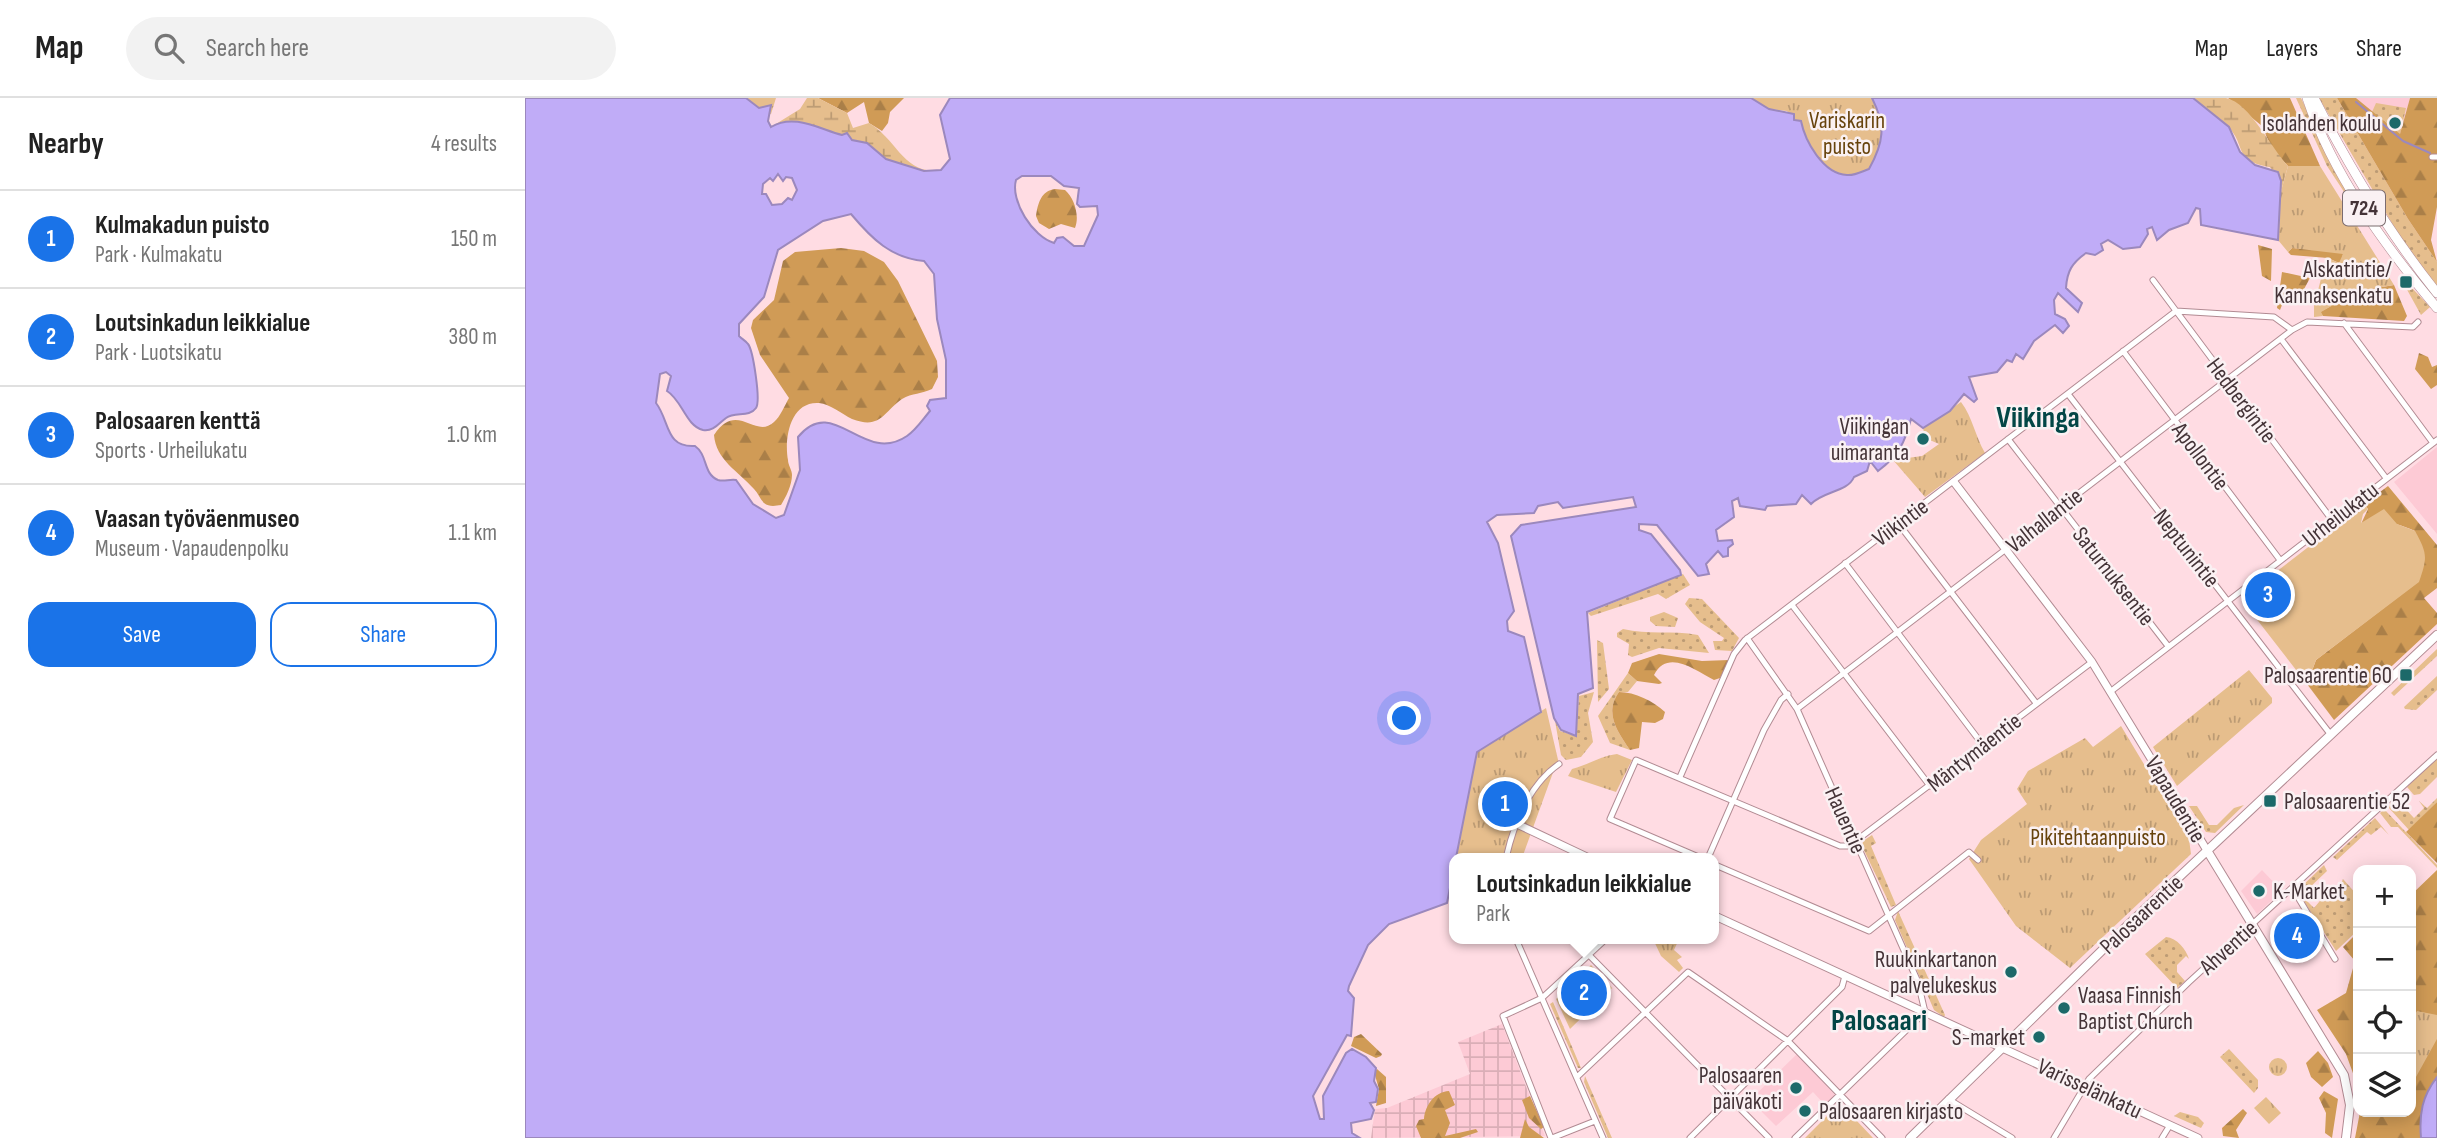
<!DOCTYPE html>
<meta charset="utf-8">
<style>
:root{--surface:#fff;--page:#f2f2f2;--text:#222;--muted:#767676;--line:#e0e0e0;--accent:#1a73e8}
body{margin:0;font-family:"Sofia Sans Condensed",sans-serif;background:var(--page);color:var(--text)}
.controls{position:absolute;right:21px;bottom:21px;display:grid;overflow:hidden;border-radius:14px;box-shadow:0 4px 18px #0003}
.controls button{width:63px;height:63px;display:grid;place-items:center;padding:0;border:0;border-bottom:2px solid var(--line);background:var(--surface);color:var(--text);font:35px sans-serif}
.you{position:absolute;left:880px;top:621px;width:24px;height:24px;margin:-18px;border:5px solid #fff;border-radius:50%;background:#1a73e8;box-shadow:0 0 0 10px #1a73e833}
.badge{display:grid;place-items:center;width:46px;height:46px;border-radius:50%;background:var(--accent);color:#fff;font-size:23px;font-weight:700}
.pin{position:absolute;translate:-50% -50%;border:4px solid #fff;box-shadow:0 2px 7px #0006}
.popup{position:absolute;left:924px;top:755px;width:270px;height:91px;box-sizing:border-box;display:grid;place-content:center;border-radius:14px;background:var(--surface);filter:drop-shadow(0 2px 5px #0005);font-size:23px;white-space:nowrap;color:var(--muted)}
.popup b{font-size:26px;color:var(--text)}
.popup::after{content:'';position:absolute;left:50%;top:100%;margin-left:-14px;border:14px solid transparent;border-top-color:var(--surface)}
.list{margin:0;padding:0;list-style:none}
h2{display:flex;justify-content:space-between;align-items:center;height:91px;margin:0;padding:0 28px;font-size:30px}
h2 small{font-size:23px;font-weight:400;color:var(--muted)}
.list li{display:grid;grid-template-columns:46px 1fr auto;gap:21px;align-items:center;box-sizing:border-box;height:98px;padding:0 28px;border-top:2px solid var(--line)}
.list b{display:block;font-size:26px;white-space:nowrap}
.list p{margin:0;font-size:23px;white-space:nowrap;color:var(--muted)}
.list em{font-size:23px;font-style:normal;color:var(--muted)}
.actions{display:flex;gap:14px;padding:21px 28px}
.actions a{flex:1;padding:16px 0;border:2px solid var(--accent);border-radius:21px;text-align:center;font-size:24px;color:var(--accent)}
.actions .main{background:var(--accent);color:#fff}
.icon{flex:none;width:38px;height:38px;fill:none;stroke:currentColor;stroke-width:2;stroke-linecap:round;stroke-linejoin:round}
.map{position:relative;flex:none;width:1912px;height:1040px;overflow:hidden}
header{display:flex;align-items:center;gap:42px;box-sizing:border-box;height:98px;padding:0 35px;background:var(--surface);border-bottom:2px solid var(--line)}
header strong{font-size:33px}
nav{display:flex;gap:38px;margin-inline-start:auto;font-size:24px}
.search{width:490px;height:63px;background:var(--page);display:flex;align-items:center;gap:18px;box-sizing:border-box;padding:0 24px;border-radius:38px;color:var(--muted);font-size:26px}
main{display:flex}
aside{flex:1;background:var(--surface)}
.map>svg:first-child{display:block}
</style>
<header>
<strong>Map</strong>
<div class="search"><svg class="icon" aria-label="search" viewBox="0 0 24 24"><circle cx="10" cy="10" r="6"/><path d="M15 15l6 6"/></svg>Search here</div>
<nav><a>Map</a><a>Layers</a><a>Share</a></nav>
</header>
<main>
<aside>
<h2>Nearby<small>4 results</small></h2>
<ul class="list">
<li><span class="badge">1</span><div><b>Kulmakadun puisto</b><p>Park · Kulmakatu</p></div><em>150 m</em></li>
<li><span class="badge">2</span><div><b>Loutsinkadun leikkialue</b><p>Park · Luotsikatu</p></div><em>380 m</em></li>
<li><span class="badge">3</span><div><b>Palosaaren kenttä</b><p>Sports · Urheilukatu</p></div><em>1.0 km</em></li>
<li><span class="badge">4</span><div><b>Vaasan työväenmuseo</b><p>Museum · Vapaudenpolku</p></div><em>1.1 km</em></li>
</ul>
<div class="actions"><a class="main">Save</a><a>Share</a></div>
</aside>
<div class="map">
<svg width="1912" height="1040" viewBox="0 0 1912 1040">
<defs>
<pattern id="industrial-grid" width="8" height="8" patternUnits="userSpaceOnUse" patternTransform="scale(1.75)"><rect width="8" height="8" fill="#fdcad5"/><path d="M0 4h8M4 0v8" fill="none" stroke="#daaeb7"/></pattern>
<pattern id="grass-dots" width="8" height="8" patternUnits="userSpaceOnUse" patternTransform="scale(1.75)"><rect width="8" height="8" fill="#e6be8d"/><path d="M2 2h.1M6 6h.1" fill="none" stroke="#bc9b74" stroke-width="1.8" stroke-linecap="round"/></pattern>
<pattern id="forest-firs" width="22" height="20" patternUnits="userSpaceOnUse" patternTransform="scale(1.75)"><rect width="22" height="20" fill="#d09b56"/><path d="M5 1l3.5 6h-7zM16 11l3.5 6h-7z" fill="#aa7f48"/></pattern>
<pattern id="wetland-marsh" width="20" height="14" patternUnits="userSpaceOnUse" patternTransform="scale(1.75)"><rect width="20" height="14" fill="#e6be8d"/><path d="M1 5h8M5 5V1M11 12h8M15 12V8" fill="none" stroke="#bc9b74"/></pattern>
<pattern id="park-tufts" width="24" height="20" patternUnits="userSpaceOnUse" patternTransform="scale(1.75)"><rect width="24" height="20" fill="#e6be8d"/><path d="M3 7l-1-3M5 7V3M7 7l1-3M15 17l-1-3M17 17v-4M19 17l1-3" fill="none" stroke="#bc9b74"/></pattern>
</defs>
<rect width="100%" height="100%" fill="#ffdce3"/>
<path fill="#fdcad5" d="M1831,0h54l-10,37 -43,-36z
M1912,349v87l-43,-52z
M1737,772l20,21 -25,23 -16,-23z
M1272,956l38,41 -10,10 -12,-13 -37,34 -26,-26z"/>
<path fill="url(#industrial-grid)" d="M977,926l43,112 -174,2 4,-29 12,-1 83,-34 -12,-32z"/>
<path fill="url(#grass-dots)" d="M1771,0h5l53,109 -27,-41z
M1794,0h18l71,121 29,43v24l-34,-44z
M1851,5l30,5 -6,27 -28,-23z
M1880,188l7,2 18,19 -9,8z
M1158,476l7,11 -24,14 -8,-5 -67,22 -3,-3z
M1164,500l13,1 37,39 -7,13 -17,-1 -2,-9h9l2,-3 -24,-16 -15,-18z
M1139,514l14,6 -3,9 -19,-1 -6,-5v-4z
M1098,531c25,6 49,1 75,6l11,18 -50,-5 -27,9 -4,-2 1,-11 -12,-7v-4z
M1072,542l6,3 6,46 -11,13z
M1912,551v7l-43,40 -3,-3z
M1103,575l9,8 -9,11h-9c-15,21 -2,39 11,58l-20,-7 -12,-27z
M1912,578v14l-21,20 -11,-1 -1,-2z
M1069,594l-6,21 5,29 -12,15 -15,3 -5,-5 -6,-34 5,10 16,5 3,-40z
M1912,660v19l-17,17 -6,1 -7,-8z
M1875,694l3,4 -5,5 16,17 10,-10 -5,-7 8,7 10,-10v4l-28,28 -20,-22 2,-6 7,8 2,-2 -7,-8z
M1719,707l-29,28 -9,-1 -17,-26h8l12,19h8l17,-17z
M1859,711l53,56v3l-39,-41h-7l-11,-14z
M1850,720l14,17 -8,-8 -10,8 -4,-3 -30,28 -4,-3z
M1347,737l4,8 -5,3 25,59 -5,2 -29,-61 1,-5z
M1799,767l3,6 -20,19v5l-7,-7z
M1818,781l15,17v34l-22,21 -38,-59 16,16 10,-12 3,3 12,-11z
M1373,813l47,104 -1,2 -10,-7 -39,-90z
M1641,839c11,1 20,12 23,22l-3,-3 -9,9v7l8,9 -8,7 -32,-34z
M1028,904l28,66h-3l-28,-64z
M1704,951l29,31v8l-4,5 -34,-36z
M1060,978l27,62h-4l-24,-56z
M1655,1014l18,5 6,6 -3,5 -27,-12z"/>
<path fill="url(#forest-firs)" d="M293,0h86l-14,14 -2,11 -6,8 -13,-8 -5,-21 -17,11z
M1703,0h62l30,68h-32l-16,-17 -10,-23z
M1812,0h19l44,36 10,-36h27v109l-6,33 6,22 -29,-43z
M530,91l10,1c9,8 15,25 10,38l-14,-4 -12,5 -10,-6 -3,-7c2,-13 5,-25 19,-27z
M1733,147l14,4 -1,32 -9,-5z
M316,150l23,3 20,11 14,19 39,80 1,16 -6,12c-10,5 -20,4 -30,10 -19,13 -21,31 -50,20 -10,-5 -22,-15 -33,-16 -29,-2 -35,36 -31,57 0,5 4,10 4,15 0,10 -6,22 -11,30 -6,1 -12,2 -17,-2 -4,-4 -6,-10 -10,-14 -16,-18 -38,-29 -40,-54 23,-35 41,5 60,-13 6,-5 11,-17 15,-24l-29,-43 -9,-27 2,-8 21,-20 9,-39 12,-9z
M1767,150l48,3 3,3 -1,6 -3,3 -11,-5 -37,-3 -3,-3z
M1757,174l28,6 -7,13 -15,-1 -8,20 -3,-2z
M1869,187l13,31 -3,5 -81,-5 -3,-4 38,-21z
M1894,255l9,4 4,10 5,-2v20l-6,4 -16,-20z
M1863,388l49,59v43l-13,10 13,15v11l-103,96 -27,-36 9,-24 103,-79 -4,-50c-17,-7 -37,-14 -54,-7l7,-15 -4,-5z
M1134,556l43,7 27,-1 -9,18 -6,2c-18,-9 -46,-32 -60,-5l8,8 -3,1 -22,-3 -9,-8 4,-10z
M1094,594c16,0 34,9 46,20l-2,7 -8,4 -13,-1 -3,26 -9,2c-13,-19 -26,-37 -11,-58z
M1912,704v61l-31,-31z
M1912,772v207c-15,19 -18,37 -16,61h-66l5,-26h51v-217z
M1833,834v155l-12,-33 -29,-44 29,-17 9,-32 -12,-14z
M836,936l21,20 -1,2 -5,2 -25,-12 3,-9z
M1793,953l10,12 5,14 -11,10 -11,-10 -5,-14z
M852,971l9,8v26l-10,3 3,-17 -5,-17z
M924,993l6,14 -10,5 5,13 -5,13 31,-7 2,3 -18,6h-39l-5,-12 3,-6 5,-1c1,-13 10,-27 25,-28z
M1799,993l14,8 -6,39 -7,-5 1,-20 -7,-15z
M1005,998l14,31 -3,2 -12,-11 -7,-18z
M1718,1011l4,4 -11,17 3,8 -16,-2 -1,-8z
M1000,1021l4,8 15,11h-24z"/>
<path fill="url(#wetland-marsh)" d="M205,0h46l-5,16 -24,5z
M282,0h11l29,15 6,15 16,-5c28,16 35,53 72,47l9,-11 -4,-16 12,13 -25,22 -162,-51 29,-18z
M1668,0c10,0 23,0 33,0 24,5 45,50 62,68l-8,29 1,-14 -11,-14c-38,-6 -23,-22 -42,-40 -11,-11 -25,-17 -35,-29z"/>
<path fill="url(#park-tufts)" d="M1226,0h121c14,28 12,44 -3,71 -6,2 -15,7 -22,6 -23,0 -41,-34 -46,-54l-7,-1 -7,-9 -18,-2z
M1763,68h32l74,119 -36,6 -37,21 2,4 -9,1v-11l11,-43 3,-5 11,5 4,-9 -51,-6 -4,4 -10,-12 2,-45z
M1436,304c12,16 14,34 24,51l-60,44 -32,-37 29,-4 17,-12 -14,-6 -2,-10z
M1724,572l23,28v5l-95,83 -24,-39z
M1021,610l13,56 -4,3 -33,91h-67l22,-106z
M1596,628l68,113 2,15 -121,114 -54,-42 -47,-67 12,-19 46,-36 -10,-15 11,-18 57,-33 8,9z
M1092,656l15,6 -16,32 -48,-16 4,-7c16,-4 28,-13 45,-15z
M1128,841h26l-5,11 8,7 -5,3 6,8 -4,4 -18,-16z
M1066,867l21,23 -42,41 -14,-30z
M1892,913l20,4v24l-26,47v-65z
M1744 969a9 9 0 1 1 18 0a9 9 0 1 1-18 0Z
M1741,999l15,16 -12,11 -15,-16z
M1315,1005l33,35h-68z"/>
<path fill="#e6be8d" d="M1839,406l4,5 -5,5 -2,9 23,-14 13,15 18,7c12,22 13,26 4,51l-103,78 -9,24 -66,-85z"/>
<path fill="#c0acf7" stroke="#9b88bd" stroke-width="2" fill-rule="evenodd" d="M0,0h221l13,10 12,-3 -3,16 3,6c23,-14 48,2 71,8l5,-2 5,7 15,3 19,16 38,12 17,-1 9,-11 -10,-44 10,-17h801l18,11 25,5v6l7,1c4,20 22,53 46,54 7,1 16,-4 22,-6 15,-27 17,-43 3,-71h321l36,29 11,25 15,13 23,7 3,9 -3,59 -77,-15 -1,-16 -4,-1 -8,15 -19,7 -12,10 -5,-13 -5,2 1,5 -8,13 -17,2 -15,-9 -7,4 2,6 -8,5 -9,-2c-14,10 -19,18 -20,35l16,15 -4,9 -20,-19 -4,7 1,14 10,5 4,7 -6,7 -8,-8 -21,16 -11,18 -7,-5 -4,8 -5,-2 -10,12 -28,5 8,22 -3,3 -10,-8 -14,17 -27,17 -12,-9c-6,24 -13,37 -33,52l-8,-10 -3,10 -13,6c-6,15 -31,14 -43,27l-9,-9 -6,9 -29,2 -2,4 -25,-4 -2,-8 -6,3 2,16 -18,13 2,11 14,-1 1,4 -5,4v8l-5,1 -5,-6 -12,13 3,10 -11,2 -41,-51 -18,-1v6l12,4 29,36 1,5 -94,37 6,76 -15,6 -2,42 -15,-6 -7,-12 -43,-182 10,-11 115,-18 -3,-10 -70,11 -5,-6 -20,4 -4,7 -37,2 -10,7 11,21 16,68 -7,10 1,10 16,6 17,75 -64,40 -30,151 -58,21 -21,21 -19,41 -1,5 6,7 -3,38 -4,-1 -34,61 7,23h4l-1,-23 23,-43 6,-4 14,8 10,11 -2,13 4,8 -2,13 -6,1 4,7 -3,9 -20,4 1,10 8,5h-835zM253,76l5,7 3,-4 6,1 5,12 -5,10 -4,-2 -6,6 -10,1 -6,-11h-4l1,-10 7,-6 3,3zM497,78h29l13,10 15,2 -2,16 3,3 17,-1 1,9 -14,31h-10l-11,-9 -6,1 -3,5c-21,-6 -44,-42 -38,-63zM326,116c21,25 40,44 73,47l10,13 3,45 9,41v38l-16,2 -3,6 3,5c-7,8 -14,19 -23,25 -44,30 -73,-43 -109,1l2,33 -16,45 -8,3 -23,-14 -17,-24c-7,-1 -12,2 -18,0 -15,-6 -10,-25 -23,-34 -30,2 -25,-25 -39,-43l4,-29 6,-2 5,4 -4,15c15,9 19,35 36,39 10,2 16,-7 23,-12 9,-7 23,0 30,-10 5,-7 -3,-58 -8,-64 -2,-3 -6,-5 -9,-8v-12l25,-27 14,-47 45,-29z
M1912,979v61h-16c-2,-24 1,-42 16,-61z"/>
<g fill="none" stroke-linecap="round" stroke-linejoin="round">
<path stroke="#9b88bd" stroke-width="2" d="M1831,4l47,39 27,12"/>
<g stroke="#b28b93" stroke-width="7">
<path id="minor" d="M1907,59h5
M1628,182l179,240
M1819,225l89,120
M1756,241l105,139
M1598,253l157,209
M1543,296l263,341
M1483,341l160,207
M1373,425l138,180
M1320,465l137,181
M1267,507l138,181
M1222,540l50,71 121,273 7,30 -130,126
M1585,594l327,-252
M1272,611l495,-379
M1155,679l54,-123 11,-14 431,-329 98,6 18,13 15,-8 106,5 5,-5
M981,760c8,-35 23,-73 53,-94
M1176,760l-91,-39 26,-59 204,86h9l243,-184
M1183,760l56,-128 17,-30 7,-6
M1188,766l156,67 100,-79 9,8
M1768,791l42,70
M991,841l87,199
M1064,857l180,183
M1052,979l111,-105 100,69 94,97
M1423,1001l64,39
M1026,1040l-48,-122 39,-18 64,-59
M1027,1040l43,-17
M1165,1040l152,-151 3,-11
M1529,1040l35,-59 100,-97 248,-227
M1637,1040l8,-13"/>
</g>
<g stroke="#b28b93" stroke-width="9">
<path id="tertiary" d="M1429,384l138,180 116,190
M992,726l72,34
M1188,817l485,223"/>
</g>
<g stroke="#b28b93" stroke-width="10">
<path id="secondary" d="M1683,754l136,223 6,30 -4,33
M1385,1040l219,-214 308,-289"/>
</g>
<g stroke="#b28b93" stroke-width="10">
<path id="primary" d="M1782,0c26,77 78,148 130,210
M1789,0c35,69 74,134 123,195"/>
</g>
<use href="#minor" stroke="#fff" stroke-width="5"/>
<use href="#tertiary" stroke="#fff" stroke-width="7"/>
<use href="#secondary" stroke="#fff" stroke-width="8"/>
<use href="#primary" stroke="#fff" stroke-width="9"/>
</g>
<g fill="#1c6969" stroke="#faf1f3" stroke-width="2.5">
<circle cx="1870" cy="25" r="7"/>
<rect x="1874" y="177" width="14" height="14" rx="3.5"/>
<circle cx="1398" cy="341" r="7"/>
<rect x="1874" y="570" width="14" height="14" rx="3.5"/>
<rect x="1738" y="696" width="14" height="14" rx="3.5"/>
<circle cx="1734" cy="793" r="7"/>
<circle cx="1486" cy="874" r="7"/>
<circle cx="1539" cy="910" r="7"/>
<circle cx="1514" cy="939" r="7"/>
<circle cx="1271" cy="990" r="7"/>
<circle cx="1280" cy="1013" r="7"/>
</g>
<g text-anchor="middle" stroke-width="5" stroke-linejoin="round" paint-order="stroke">
<rect fill="#faf1f3" stroke="#7b6c6f" stroke-width="2" x="1818" y="92.5" width="42" height="35" rx="5"/>
<g font-size="21" font-weight="bold" fill="#443337">
<text x="1839" y="117">724</text>
</g>
<g font-size="23" fill="#67430c" stroke="#faf1f3">
<text x="1322" y="30">Variskarin<tspan x="1322" dy="26">puisto</tspan></text>
<text x="1573" y="747">Pikitehtaanpuisto</text>
</g>
<g font-size="23" fill="#443337" stroke="#faf1f3" text-anchor="end">
<text x="1856" y="33">Isolahden koulu</text>
<text x="1867" y="179">Alskatintie/<tspan x="1867" dy="26">Kannaksenkatu</tspan></text>
<text x="1384" y="336">Viikingan<tspan x="1384" dy="26">uimaranta</tspan></text>
<text x="1867" y="585">Palosaarentie 60</text>
<text x="1759" y="711" text-anchor="start">Palosaarentie 52</text>
<text x="1748" y="801" text-anchor="start">K-Market</text>
<text x="1472" y="869">Ruukinkartanon<tspan x="1472" dy="26">palvelukeskus</tspan></text>
<text x="1553" y="905" text-anchor="start">Vaasa Finnish<tspan x="1553" dy="26">Baptist Church</tspan></text>
<text x="1500" y="947">S-market</text>
<text x="1257" y="985">Palosaaren<tspan x="1257" dy="26">päiväkoti</tspan></text>
<text x="1294" y="1021" text-anchor="start">Palosaaren kirjasto</text>
</g>
<g font-size="23" fill="#443337" stroke="#faf1f3">
<text transform="translate(1717 302) rotate(53)" y="8">Hedbergintie</text>
<text transform="translate(1676 358) rotate(53)" y="8">Apollontie</text>
<text transform="translate(1815 416) rotate(-38)" y="8">Urheilukatu</text>
<text transform="translate(1519 422) rotate(-38)" y="8">Valhallantie</text>
<text transform="translate(1375 424) rotate(-37)" y="8">Viikintie</text>
<text transform="translate(1662 450) rotate(52)" y="8">Neptunintie</text>
<text transform="translate(1589 478) rotate(52)" y="8">Saturnuksentie</text>
<text transform="translate(1449 654) rotate(-38)" y="8">Mäntymäentie</text>
<text transform="translate(1651 701) rotate(59)" y="8">Vapaudentie</text>
<text transform="translate(1321 722) rotate(66)" y="8">Hauentie</text>
<text transform="translate(1616 816) rotate(-43)" y="8">Palosaarentie</text>
<text transform="translate(1703 849) rotate(-42)" y="8">Ahventie</text>
<text transform="translate(1565 990) rotate(25)" y="8">Varisselänkatu</text>
</g>
<g font-size="30" font-weight="bold" fill="#034646" stroke="#faf1f3">
<text x="1513" y="329">Viikinga</text>
<text x="1354" y="932">Palosaari</text>
</g>
</g>
</svg>
<div class="controls">
<button>+</button>
<button>−</button>
<button><svg class="icon" aria-label="locate" viewBox="0 0 24 24"><circle cx="12" cy="12" r="6"/><path d="M12 2v4M12 18v4M2 12h4M18 12h4"/></svg></button>
<button><svg class="icon" aria-label="layers" viewBox="0 0 24 24"><path d="M12 4l9 5-9 5-9-5zM3 14l9 5 9-5"/></svg></button>
</div>
<div class="you"></div>
<div class="pin badge" style="left:980px;top:706px">1</div>
<div class="pin badge" style="left:1059px;top:895px">2</div>
<div class="popup"><b>Loutsinkadun leikkialue</b>Park</div>
<div class="pin badge" style="left:1743px;top:497px">3</div>
<div class="pin badge" style="left:1772px;top:838px">4</div>
</div>
</main>
